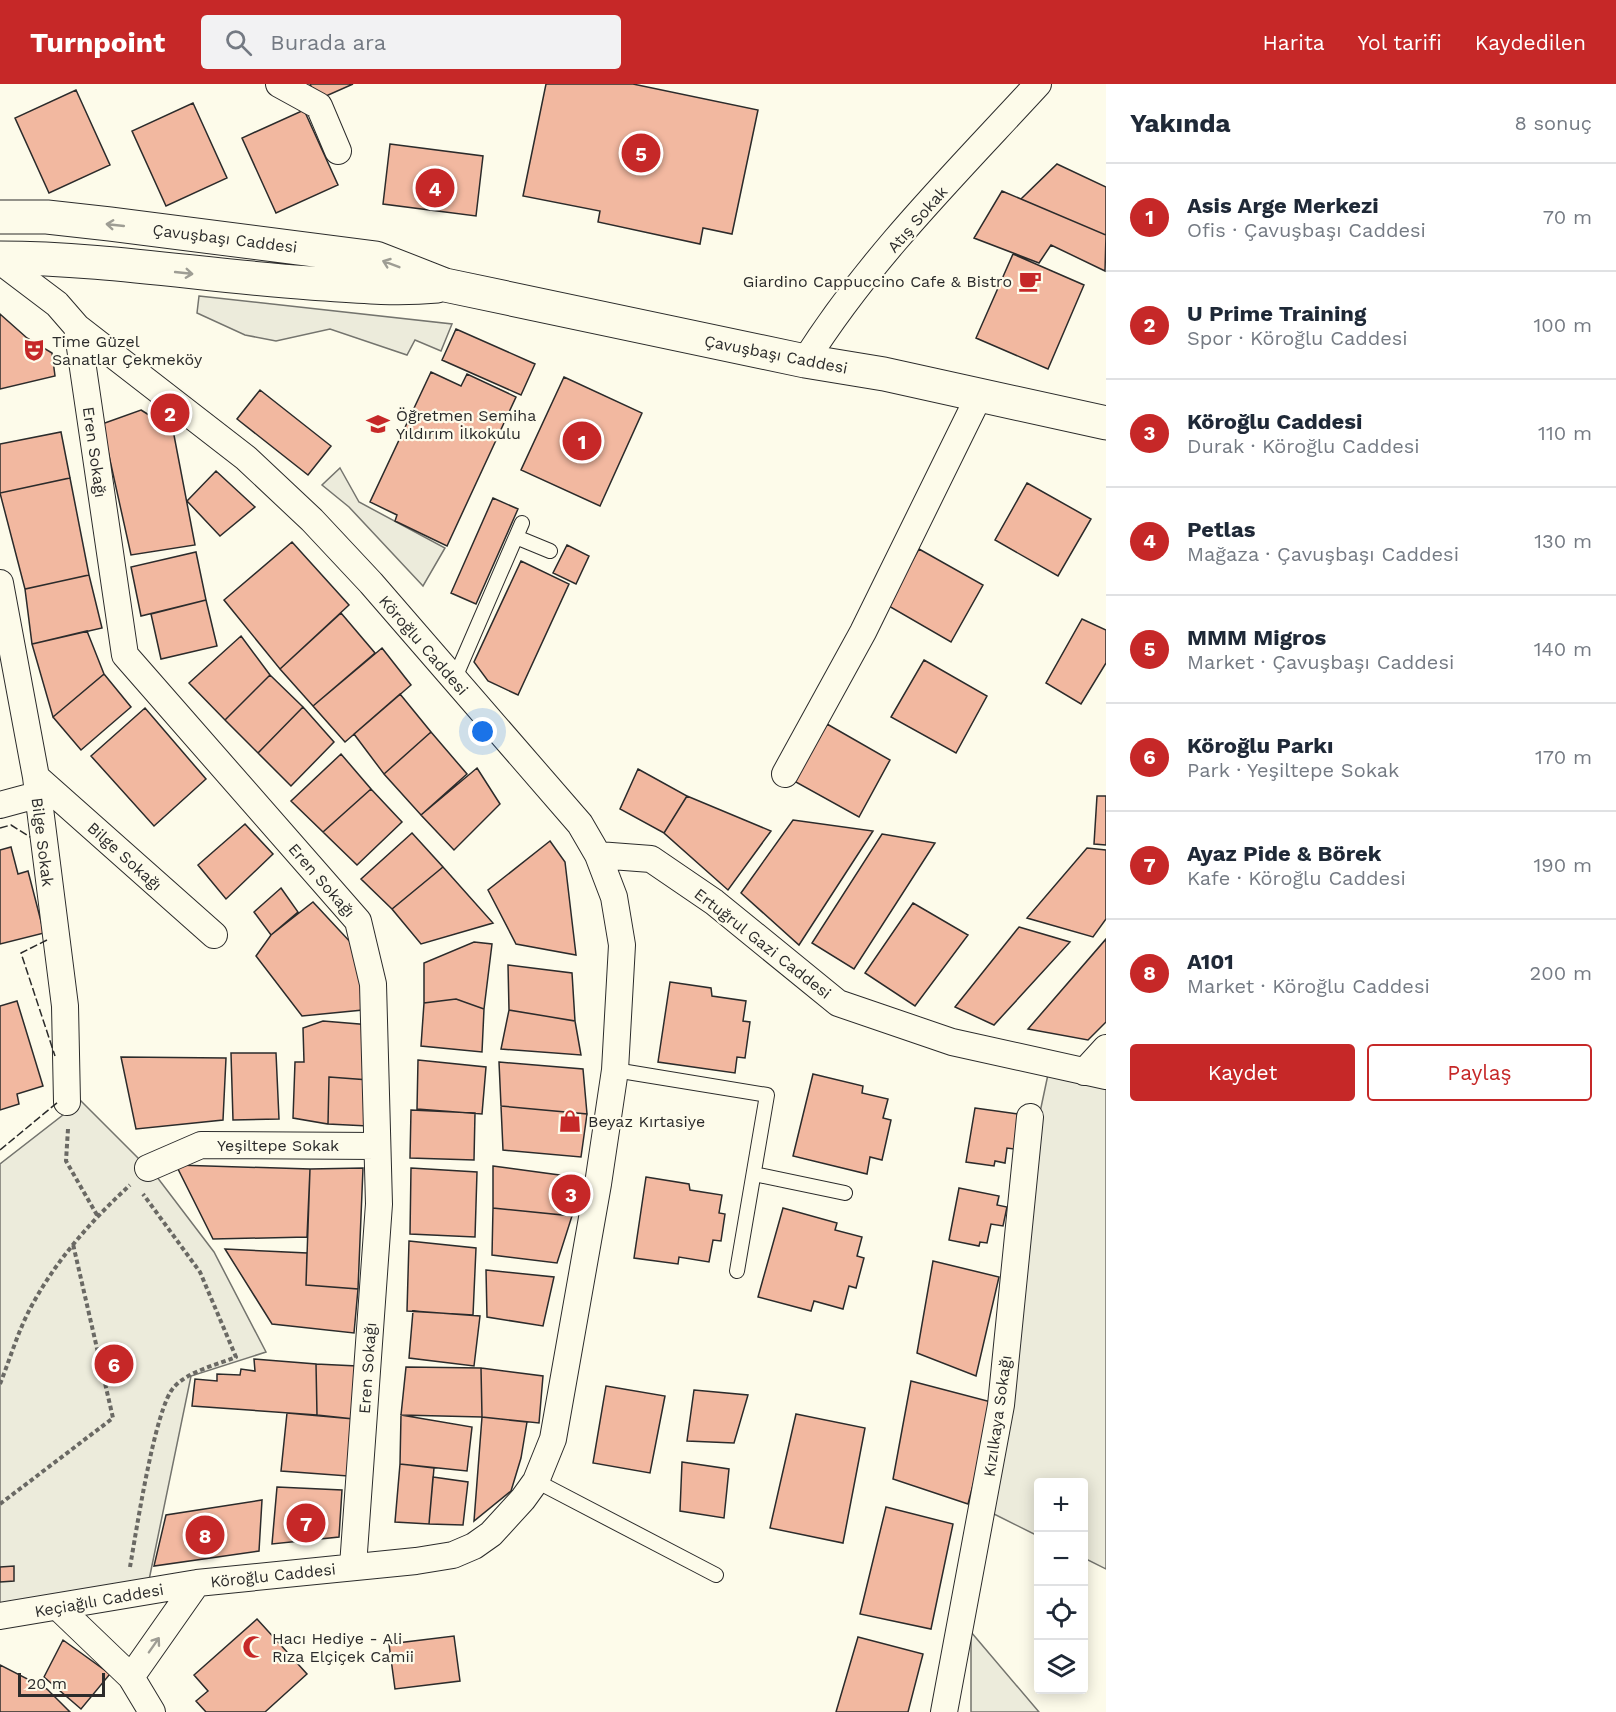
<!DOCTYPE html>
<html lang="tr">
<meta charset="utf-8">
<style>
:root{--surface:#fff;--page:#f2f2f3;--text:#1f2937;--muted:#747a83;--line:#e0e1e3;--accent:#c62828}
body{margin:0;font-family:"Work Sans",sans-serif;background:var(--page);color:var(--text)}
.controls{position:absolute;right:18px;bottom:18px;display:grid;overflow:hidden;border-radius:6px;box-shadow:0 3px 15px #0003}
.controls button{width:54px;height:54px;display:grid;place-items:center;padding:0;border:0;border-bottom:2px solid var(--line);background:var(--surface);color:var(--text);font:30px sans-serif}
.scale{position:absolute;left:18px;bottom:15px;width:87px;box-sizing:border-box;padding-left:6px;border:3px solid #2b2b2b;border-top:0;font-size:16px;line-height:21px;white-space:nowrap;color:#2b2b2b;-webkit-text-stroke:4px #fdfbea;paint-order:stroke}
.you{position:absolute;left:483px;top:648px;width:21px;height:21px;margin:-15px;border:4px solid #fff;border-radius:50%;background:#1a73e8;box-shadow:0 0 0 9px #1a73e833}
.badge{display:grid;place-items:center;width:39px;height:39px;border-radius:50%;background:var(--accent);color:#fff;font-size:20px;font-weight:700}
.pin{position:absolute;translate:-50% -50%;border:3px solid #fff;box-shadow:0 2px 6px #0006}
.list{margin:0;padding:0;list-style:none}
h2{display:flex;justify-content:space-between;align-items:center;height:78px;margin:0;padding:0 24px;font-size:26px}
h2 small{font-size:20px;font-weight:400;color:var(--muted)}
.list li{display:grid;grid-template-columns:39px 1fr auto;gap:18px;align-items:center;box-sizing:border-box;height:108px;padding:0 24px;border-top:2px solid var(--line)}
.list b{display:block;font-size:22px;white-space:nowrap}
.list p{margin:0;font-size:20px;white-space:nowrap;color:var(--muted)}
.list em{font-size:20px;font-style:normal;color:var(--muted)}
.actions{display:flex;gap:12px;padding:18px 24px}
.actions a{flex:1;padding:14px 0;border:2px solid var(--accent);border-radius:6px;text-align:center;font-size:21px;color:var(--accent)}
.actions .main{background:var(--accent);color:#fff}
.icon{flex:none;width:33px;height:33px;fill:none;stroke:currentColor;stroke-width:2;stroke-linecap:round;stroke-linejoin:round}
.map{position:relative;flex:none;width:1106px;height:1628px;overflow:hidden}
header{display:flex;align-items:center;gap:36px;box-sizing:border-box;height:84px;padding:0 30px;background:var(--accent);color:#fff}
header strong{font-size:28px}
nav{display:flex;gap:33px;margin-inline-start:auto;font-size:21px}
.search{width:420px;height:54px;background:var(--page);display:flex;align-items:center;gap:15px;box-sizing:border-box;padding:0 21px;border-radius:6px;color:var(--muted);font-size:22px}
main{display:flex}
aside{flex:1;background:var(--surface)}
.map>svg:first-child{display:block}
</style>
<header>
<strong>Turnpoint</strong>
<div class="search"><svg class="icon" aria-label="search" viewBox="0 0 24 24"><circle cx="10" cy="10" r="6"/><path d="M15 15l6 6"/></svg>Burada ara</div>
<nav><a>Harita</a><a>Yol tarifi</a><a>Kaydedilen</a></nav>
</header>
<main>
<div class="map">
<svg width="1106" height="1628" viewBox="0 0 1106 1628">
<rect width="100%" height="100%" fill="#fdfbea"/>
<path fill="#ecebdb" stroke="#74746e" stroke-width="1.5" d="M199,212l253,28 -11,27 -26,-11 -8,15 -77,-26 -54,12 -31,-6 -48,-22z
M340,384l19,34 86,46 -22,38 -74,-79 -27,-22z
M1050,981l56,11v493l-22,-11v-76h-46v54l-46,-23 33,-330z
M81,1017l76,76 57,75 52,100 -75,24 -42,204 -149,27v-443z
M971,1548l68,80h-68z"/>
<path fill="#f2b8a0" stroke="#2b2b2b" stroke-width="1.5" d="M310,0h43l-36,16z
M546,0h87l125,26 -26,124 -29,-6 -3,16 -102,-22 2,-11 -77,-15z
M76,6l34,75 -61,28 -34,-75z
M193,19l34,75 -61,28 -34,-75z
M304,26l34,75 -62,28 -34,-75z
M390,60l93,12 -7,60 -93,-12z
M1057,80l49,23v48l-85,-36z
M1002,107l104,44 -1,36 -54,-26 -12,18 -65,-25z
M1013,170l71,31 -36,84 -72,-31z
M0,230l27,24 25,15 3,23 -55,13z
M456,245l79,35 -14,31 -79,-35z
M431,288l30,14 6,-12 49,23 -69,149 -52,-25 2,-6 -27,-13z
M564,293l78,36 -42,93 -79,-36z
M260,306l71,56 -23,29 -71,-56z
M141,326l32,20 22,115 -64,10 -29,-131z
M61,348l9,46 -70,15v-49z
M216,387l39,36 -35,29 -33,-35z
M70,394l19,97 -64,14 -25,-96z
M1027,399l64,36 -33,57 -63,-36z
M493,414l25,11 -42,95 -25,-11z
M292,458l57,63 -69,64 -56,-69z
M567,461l22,11 -13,28 -23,-11z
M919,465l64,36 -32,57 -64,-37z
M196,468l10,48 -65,16 -10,-49z
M521,477l48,23 -51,111 -30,-14 -14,-19z
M89,491l13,53 -70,16 -7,-55z
M206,516l11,46 -56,13 -10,-45z
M341,529l34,40 -62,53 -33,-37z
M1082,535l24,11v33l-25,41 -35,-21z
M87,547l17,43 -51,43 -21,-73z
M241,552l29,39 -45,45 -36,-37z
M382,564l29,37 -66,57 -32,-36z
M924,576l63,36 -31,57 -65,-36z
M104,590l27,33 -50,43 -28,-33z
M270,591l33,32 -45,46 -33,-33z
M400,610l31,38 -47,42 -30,-40z
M303,623l31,35 -43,44 -33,-33z
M145,624l61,71 -52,47 -63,-70z
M827,640l63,36 -31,57 -65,-36z
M431,648l36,42 -46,41 -37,-41z
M341,670l30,35 -48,43 -32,-31z
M477,684l23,36 -46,46 -33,-35z
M638,685l49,27 -23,37 -44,-24z
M371,705l31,33 -45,43 -34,-33z
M687,712l84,35 -43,59 -64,-57z
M1097,712h9v49l-12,-1z
M793,736l80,11 -74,114 -58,-52z
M245,740l28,30 -47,45 -28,-34z
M412,749l31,34 -51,42 -31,-30z
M882,750l53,9 -81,126 -42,-26z
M550,757l15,21 11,93 -60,-11 -28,-54z
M11,763l7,27 10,-3 16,62 -44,11v-94z
M1087,764l19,2v69l-13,18 -66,-19z
M443,783l50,56 -72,21 -29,-35z
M281,804l17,24 -27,23 -17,-23z
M313,818l54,58 6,49 -71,7 -46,-60 15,-21z
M913,819l55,32 -53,71 -50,-33z
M1019,843l51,15 -76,83 -39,-18z
M1106,855v83l-18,18 -60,-11z
M474,858l18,2 -8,65 -28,-10 -32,4v-40z
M508,881l64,8 3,48 -66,-11z
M670,898l41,6 1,8 34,5 -3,20 7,1 -5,36 -8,-1 -2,16 -77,-11z
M456,915l28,10 -2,43 -61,-6 3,-43z
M17,917l26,85 -26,8 2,10 -19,6v-104z
M509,926l66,11 6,34 -80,-6z
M323,937l48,4 -2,55 -40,-3 -1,47 -35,-6 2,-56h9l-1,-34z
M231,969h45l3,66 -46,1z
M121,973l105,1 -3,62 -87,9z
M418,976l68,7 -4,47 -65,-5z
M499,978l84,7 4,45 -86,-8z
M813,990l50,12 -1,7 26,6 -5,19 8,2 -9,40 -12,-3 -3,17 -74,-18z
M329,993l40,3 -1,46 -40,-2z
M501,1022l86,8 -6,43 -78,-7z
M975,1024l43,6 3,36 -14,-2 -2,15 -10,-2 -1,5 -28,-4z
M411,1026l64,3 -1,47 -64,-2z
M176,1081l134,4 -3,68 -94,2z
M493,1082l81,11 -2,39 -79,-8z
M363,1084l-5,121 -52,-4 4,-116z
M411,1084l66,4 -2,65 -65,-3z
M646,1093l43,7 1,6 32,5 -3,18 6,1 -4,27 -8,-1 -4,22 -30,-5 -1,7 -44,-6z
M959,1104l40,8 -2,9 10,2 -4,19 -12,-2 -4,19 -7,-1 -1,4 -30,-6z
M493,1124l79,8 -15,47 -65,-8z
M783,1124l54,15 -2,7 27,7 -5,19 7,2 -8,30 -7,-2 -6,23 -29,-8 -3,10 -53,-14z
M409,1157l67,7 -3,67 -66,-4z
M225,1165l82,4 -1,32 52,4 -4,44 -82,-9z
M933,1177l66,16 -23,99 -59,-23z
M486,1186l68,7 -11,49 -56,-9z
M413,1227l67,5 -6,50 -65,-8z
M254,1275l62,5 1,51 -125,-9 3,-27 22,2v-7l23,1 1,-6 14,2z
M316,1280l41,2 -3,53 -37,-4z
M406,1283l75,1 1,49 -81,-2z
M481,1284l62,8 -4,47 -57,-6z
M911,1297l84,22 -27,101 -75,-25z
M606,1302l59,10 -15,77 -57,-10z
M694,1306l54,5 -14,48 -47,-2z
M287,1329l67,6 -6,57 -67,-5z
M796,1330l69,14 -22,115 -73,-15z
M401,1331l71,12 -5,44 -67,-7z
M482,1333l45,5 -6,36 -10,33 -37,30z
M682,1378l47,7 -5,49 -44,-7z
M400,1380l34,4 -5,56 -34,-2z
M433,1393l35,5 -5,43 -34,-1z
M277,1403l65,3 -3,47 -67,7z
M262,1416l-3,51 -105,15 12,-51z
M886,1423l67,17 -22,105 -71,-15z
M14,1482v15l-14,1v-15z
M257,1535l50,55 -42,38h-59l-10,-11 12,-10 -14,-16z
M454,1552l6,45 -65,8 -6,-45z
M858,1553l65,17 -15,58h-72z
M63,1556l47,34 -29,35 -37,-32z
M0,1581l47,24 23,23h-70z"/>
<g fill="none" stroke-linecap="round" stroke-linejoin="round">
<g stroke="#2b2b2b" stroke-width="16">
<path id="lane" d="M516,453l34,14
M454,596l68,-157
M615,986l152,25 -30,176
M754,1090l91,19
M536,1397l180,94"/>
</g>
<g stroke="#2b2b2b" stroke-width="28">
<path id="street" d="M279,0l40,22 19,45
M0,177l57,43 20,23 169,131 66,62 59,63 209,241 18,31 16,42 8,48 -7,125 -17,114 -45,255 -17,42 -13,18 -32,35 -17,12 -21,9 -37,6 -219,22 -197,33
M77,243l48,328 233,266 15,63 6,220 -26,362
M805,277c64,-102 152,-189 233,-277
M0,499l36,194 29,229 2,96
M785,690l78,-142 116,-236
M36,693l178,158
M0,721l37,-10
M598,771l53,4 63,43 124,101 114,39 154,34
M1084,988l22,-24
M148,1084l53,-23 176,1
M58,1523l73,70
M152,1628l-21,-35 66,-94
M944,1628l57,-307 29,-288"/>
</g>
<g stroke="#2b2b2b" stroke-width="35">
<path id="secondary" d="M0,133h47l63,7 266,34 69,27 360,76 79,13 222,49
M0,174c103,0 207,18 310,25 43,3 84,7 127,3"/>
</g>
<path stroke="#6a6964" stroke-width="4" stroke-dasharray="4.5 3" stroke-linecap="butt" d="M68,1045l-2,32 31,54
M0,1300c10,-25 18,-53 31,-77 25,-47 61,-87 99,-122
M0,1420l113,-86 -40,-174
M130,1483c6,-34 25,-160 44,-180 15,-16 42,-22 62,-30l-36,-85 -57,-78"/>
<use href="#lane" stroke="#fdfbea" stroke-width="14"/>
<use href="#street" stroke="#fdfbea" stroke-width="26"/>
<use href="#secondary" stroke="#fdfbea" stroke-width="33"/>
<path stroke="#2b2b2b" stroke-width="1.5" stroke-dasharray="8 3" stroke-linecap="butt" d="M0,744l11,-3 19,12
M47,856l-26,13 34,103
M0,1066l58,-48"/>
</g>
<defs><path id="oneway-shaft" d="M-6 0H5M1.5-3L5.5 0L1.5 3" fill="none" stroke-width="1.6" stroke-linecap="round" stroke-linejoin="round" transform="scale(1.5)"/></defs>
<g stroke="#9e9d94">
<use href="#oneway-shaft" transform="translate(115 141) rotate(-174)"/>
<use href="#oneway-shaft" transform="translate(391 180) rotate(-159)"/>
<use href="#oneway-shaft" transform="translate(184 189) rotate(6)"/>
<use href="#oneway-shaft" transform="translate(154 1561) rotate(-55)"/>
</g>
<defs>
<g id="cafe-bare" transform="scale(1.8)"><path d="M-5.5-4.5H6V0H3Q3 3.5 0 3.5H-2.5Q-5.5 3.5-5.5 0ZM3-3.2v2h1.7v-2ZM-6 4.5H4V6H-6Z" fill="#c62828" stroke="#fdfbea" stroke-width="2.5" paint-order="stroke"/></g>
<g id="theatre-bare" transform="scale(1.8)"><path d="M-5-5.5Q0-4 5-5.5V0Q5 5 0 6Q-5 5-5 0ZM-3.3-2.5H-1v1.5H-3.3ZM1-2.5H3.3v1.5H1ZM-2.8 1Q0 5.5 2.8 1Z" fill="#c62828" stroke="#fdfbea" stroke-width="2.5" paint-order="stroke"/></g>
<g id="school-bare" transform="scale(1.8)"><path d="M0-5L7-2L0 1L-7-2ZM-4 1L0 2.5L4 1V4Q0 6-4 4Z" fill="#c62828" stroke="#fdfbea" stroke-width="2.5" paint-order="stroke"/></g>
<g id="shop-bare" transform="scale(1.8)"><path d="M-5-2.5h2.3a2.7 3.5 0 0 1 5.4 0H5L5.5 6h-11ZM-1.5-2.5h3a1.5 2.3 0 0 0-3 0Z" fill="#c62828" stroke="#fdfbea" stroke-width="2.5" paint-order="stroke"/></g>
<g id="mosque-bare" transform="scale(1.8)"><path d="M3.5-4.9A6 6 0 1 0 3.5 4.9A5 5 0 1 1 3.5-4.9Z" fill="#c62828" stroke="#fdfbea" stroke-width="2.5" paint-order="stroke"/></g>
</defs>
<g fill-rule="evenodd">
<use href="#cafe-bare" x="1030" y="197"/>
<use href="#theatre-bare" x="34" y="266"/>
<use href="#school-bare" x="378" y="340"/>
<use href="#shop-bare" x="570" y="1037"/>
<use href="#mosque-bare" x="254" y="1563"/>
</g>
<g text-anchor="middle" stroke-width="4.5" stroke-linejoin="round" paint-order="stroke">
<g font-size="16" fill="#2b2b2b" stroke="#fdfbea">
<text transform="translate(917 135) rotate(-49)" y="6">Atış Sokak</text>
<text transform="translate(225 154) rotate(7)" y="6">Çavuşbaşı Caddesi</text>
<text transform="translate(776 270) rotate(11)" y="6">Çavuşbaşı Caddesi</text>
<text transform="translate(95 368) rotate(82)" y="6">Eren Sokağı</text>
<text transform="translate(424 561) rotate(49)" y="6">Köroğlu Caddesi</text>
<text transform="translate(43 758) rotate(83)" y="6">Bilge Sokak</text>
<text transform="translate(125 772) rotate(42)" y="6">Bilge Sokağı</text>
<text transform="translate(322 796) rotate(49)" y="6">Eren Sokağı</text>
<text transform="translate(763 859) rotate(38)" y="6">Ertuğrul Gazi Caddesi</text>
<text x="278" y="1067">Yeşiltepe Sokak</text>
<text transform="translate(367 1284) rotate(-86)" y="6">Eren Sokağı</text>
<text transform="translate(997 1332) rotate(-82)" y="6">Kızılkaya Sokağı</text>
<text transform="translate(273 1491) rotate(-6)" y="6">Köroğlu Caddesi</text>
<text transform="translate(99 1516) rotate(-10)" y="6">Keçiağılı Caddesi</text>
</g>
<g font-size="16" fill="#2b2b2b" stroke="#fdfbea" text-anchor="start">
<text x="1012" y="203" text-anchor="end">Giardino Cappuccino Cafe &amp; Bistro</text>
<text x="52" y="263">Time Güzel<tspan x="52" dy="18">Sanatlar Çekmeköy</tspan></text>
<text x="396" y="337">Öğretmen Semiha<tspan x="396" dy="18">Yıldırım İlkokulu</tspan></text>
<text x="588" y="1043">Beyaz Kırtasiye</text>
<text x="272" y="1560">Hacı Hediye - Ali<tspan x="272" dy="18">Rıza Elçiçek Camii</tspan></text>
</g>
</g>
</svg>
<div class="controls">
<button>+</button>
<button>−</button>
<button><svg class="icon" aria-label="locate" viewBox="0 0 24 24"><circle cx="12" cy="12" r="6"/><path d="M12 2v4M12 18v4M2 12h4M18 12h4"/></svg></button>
<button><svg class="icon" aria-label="layers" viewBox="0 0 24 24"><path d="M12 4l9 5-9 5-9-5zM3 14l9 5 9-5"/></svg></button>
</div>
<div class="scale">20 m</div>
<div class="you"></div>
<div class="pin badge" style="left:582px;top:357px">1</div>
<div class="pin badge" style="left:170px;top:329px">2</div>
<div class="pin badge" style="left:571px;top:1110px">3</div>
<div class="pin badge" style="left:435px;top:104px">4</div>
<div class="pin badge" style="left:641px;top:69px">5</div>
<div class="pin badge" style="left:114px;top:1280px">6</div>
<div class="pin badge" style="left:306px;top:1439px">7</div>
<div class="pin badge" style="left:205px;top:1451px">8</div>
</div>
<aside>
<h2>Yakında<small>8 sonuç</small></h2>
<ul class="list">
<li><span class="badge">1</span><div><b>Asis Arge Merkezi</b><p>Ofis · Çavuşbaşı Caddesi</p></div><em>70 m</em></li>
<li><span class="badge">2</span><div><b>U Prime Training</b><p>Spor · Köroğlu Caddesi</p></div><em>100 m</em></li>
<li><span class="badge">3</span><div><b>Köroğlu Caddesi</b><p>Durak · Köroğlu Caddesi</p></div><em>110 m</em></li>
<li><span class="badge">4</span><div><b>Petlas</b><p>Mağaza · Çavuşbaşı Caddesi</p></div><em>130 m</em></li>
<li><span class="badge">5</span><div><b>MMM Migros</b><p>Market · Çavuşbaşı Caddesi</p></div><em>140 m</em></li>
<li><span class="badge">6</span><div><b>Köroğlu Parkı</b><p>Park · Yeşiltepe Sokak</p></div><em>170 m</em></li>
<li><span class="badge">7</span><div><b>Ayaz Pide &amp; Börek</b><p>Kafe · Köroğlu Caddesi</p></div><em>190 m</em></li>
<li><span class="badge">8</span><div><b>A101</b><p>Market · Köroğlu Caddesi</p></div><em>200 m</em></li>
</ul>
<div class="actions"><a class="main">Kaydet</a><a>Paylaş</a></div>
</aside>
</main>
